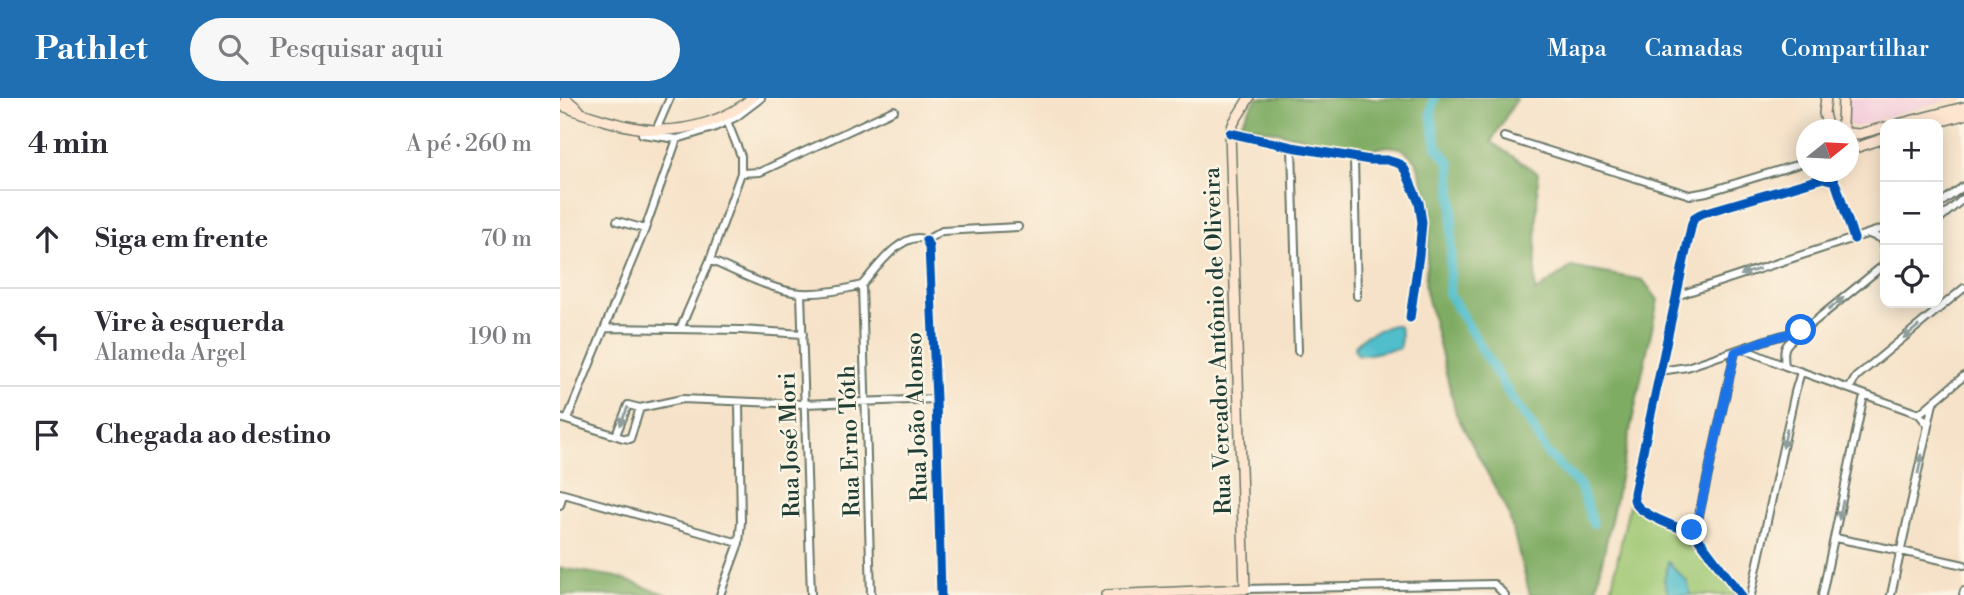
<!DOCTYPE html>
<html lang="pt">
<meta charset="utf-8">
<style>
:root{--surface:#fff;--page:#f7f7f7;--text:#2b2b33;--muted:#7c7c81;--line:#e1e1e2;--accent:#1f6fb2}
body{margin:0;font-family:"Libre Bodoni",serif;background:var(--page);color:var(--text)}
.controls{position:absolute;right:21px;top:21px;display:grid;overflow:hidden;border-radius:14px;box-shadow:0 4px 18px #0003}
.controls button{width:63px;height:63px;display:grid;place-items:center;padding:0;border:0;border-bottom:2px solid var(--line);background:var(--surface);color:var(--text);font:35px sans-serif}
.compass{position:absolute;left:1236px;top:21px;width:63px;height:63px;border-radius:50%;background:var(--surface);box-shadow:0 4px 18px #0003;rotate:72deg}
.stop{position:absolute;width:21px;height:21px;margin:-16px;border:5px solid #1a73e8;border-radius:50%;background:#fff}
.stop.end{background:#1a73e8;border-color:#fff;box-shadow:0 2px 7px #0008}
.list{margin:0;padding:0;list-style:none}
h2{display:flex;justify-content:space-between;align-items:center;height:91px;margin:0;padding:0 28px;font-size:30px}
h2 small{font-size:23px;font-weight:400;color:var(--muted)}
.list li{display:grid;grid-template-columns:46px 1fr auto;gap:21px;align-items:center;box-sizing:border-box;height:98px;padding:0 28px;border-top:2px solid var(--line)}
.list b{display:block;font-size:26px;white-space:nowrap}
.list p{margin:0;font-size:23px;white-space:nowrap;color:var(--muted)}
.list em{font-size:23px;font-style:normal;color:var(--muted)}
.icon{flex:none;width:38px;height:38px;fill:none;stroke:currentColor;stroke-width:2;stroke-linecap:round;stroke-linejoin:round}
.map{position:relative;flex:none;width:1404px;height:497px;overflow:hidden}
header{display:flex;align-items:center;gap:42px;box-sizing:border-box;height:98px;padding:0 35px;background:var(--accent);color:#fff}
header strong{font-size:33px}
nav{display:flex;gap:38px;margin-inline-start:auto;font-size:24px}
.search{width:490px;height:63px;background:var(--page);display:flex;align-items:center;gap:18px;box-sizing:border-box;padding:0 24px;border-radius:38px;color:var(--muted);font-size:26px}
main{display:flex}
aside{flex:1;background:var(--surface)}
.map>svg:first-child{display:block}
</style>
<header>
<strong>Pathlet</strong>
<div class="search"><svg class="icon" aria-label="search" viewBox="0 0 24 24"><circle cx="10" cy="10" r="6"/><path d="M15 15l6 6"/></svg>Pesquisar aqui</div>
<nav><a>Mapa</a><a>Camadas</a><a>Compartilhar</a></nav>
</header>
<main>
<aside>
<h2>4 min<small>A pé · 260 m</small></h2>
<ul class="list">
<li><svg class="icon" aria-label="ahead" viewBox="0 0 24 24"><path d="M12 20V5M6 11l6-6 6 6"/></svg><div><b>Siga em frente</b></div><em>70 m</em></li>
<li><svg class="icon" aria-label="left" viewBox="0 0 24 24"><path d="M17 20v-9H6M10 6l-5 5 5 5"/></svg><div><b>Vire à esquerda</b><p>Alameda Argel</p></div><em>190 m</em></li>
<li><svg class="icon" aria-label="arrive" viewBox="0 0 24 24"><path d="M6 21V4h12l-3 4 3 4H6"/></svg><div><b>Chegada ao destino</b></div></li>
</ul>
</aside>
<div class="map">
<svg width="1404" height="497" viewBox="0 0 1404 497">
<rect width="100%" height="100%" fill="#fcf5e5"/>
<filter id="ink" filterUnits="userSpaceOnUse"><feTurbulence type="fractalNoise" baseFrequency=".0143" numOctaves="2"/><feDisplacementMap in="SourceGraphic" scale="14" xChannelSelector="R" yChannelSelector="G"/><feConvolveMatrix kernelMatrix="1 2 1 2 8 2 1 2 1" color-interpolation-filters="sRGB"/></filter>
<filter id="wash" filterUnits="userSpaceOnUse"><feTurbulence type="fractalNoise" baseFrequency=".00686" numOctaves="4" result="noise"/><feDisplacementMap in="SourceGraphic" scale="28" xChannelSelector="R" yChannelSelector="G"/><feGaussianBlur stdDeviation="1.57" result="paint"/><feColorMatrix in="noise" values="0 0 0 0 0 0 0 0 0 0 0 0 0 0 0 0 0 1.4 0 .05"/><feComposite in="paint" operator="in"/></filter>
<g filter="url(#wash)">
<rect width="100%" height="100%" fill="#f6e2c8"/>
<path fill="#f4cfdc" d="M1284,0h109l-98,29 -10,-4z"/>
<path fill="#9fc772" stroke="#5f8253" stroke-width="2" d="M1069,407l64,31 46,59h-129z"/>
<path fill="#7fac64" stroke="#4f744c" stroke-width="2" d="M697,0h260l-26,44 47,31 -3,119 36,-25 72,13 15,20 -63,295h-65l-22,-83 -52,-98 -31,-127 6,-77 -15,-50 -15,-12 -13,-2 -23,5 -125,-27z
M0,470l57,9 50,18h-107z"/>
<path fill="#51becb" stroke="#387e80" stroke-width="2" d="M832,227h6c5,8 3,15 1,24 -14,0 -29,7 -41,6l-4,-6c6,-15 24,-18 38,-24z
M1108,464l19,19 4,14h-22l-5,-14z"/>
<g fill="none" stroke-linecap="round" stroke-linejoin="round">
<path stroke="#51becb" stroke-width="10" d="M874,0l-3,16 6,33 13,16 3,43 -4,88 63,105 16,21 19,33 33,33 13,37"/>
</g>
</g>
<g filter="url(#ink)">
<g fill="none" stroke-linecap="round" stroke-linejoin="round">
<g stroke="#6a7768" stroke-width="10">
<path id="minor" d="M96,32l14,-32
M670,35l62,14 78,13h17l13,4 5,6 14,33 3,19 -3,33 -9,63
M82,36l35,5 36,-11 23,-11 25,-19
M944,39l186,58 17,-3 99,-30
M732,49l6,204
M794,60l3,138
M181,75l19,-1 134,-62
M1378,107l26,-19
M1378,122l26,-22
M57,123l28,8
M1309,136l13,5 3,9 -1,17
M366,142l3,7 7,152 5,196
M366,142l16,-9 76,-4
M150,162c25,11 65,32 92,33 20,1 41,-3 60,-8 12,-14 42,-57 64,-45
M302,187l9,310
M241,195l10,302
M1116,198l209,-68
M46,230l135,2 62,4
M120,231l30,-69 31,-87v-17l-14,-35
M1184,251l41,17 134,48 9,11
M1225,268c-3,-22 1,-21 17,-35
M1100,273l27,-4 79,-27 39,-11 80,-65
M1289,291l7,-12 108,-89
M80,310l42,-9 122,5 132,-5
M1359,316l45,-38
M0,320l63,20 7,1 10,-31 -12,-3 -12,30
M7,322l78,-191 32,-90
M0,395l179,50
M0,407l3,-11
M1132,432l6,-10 37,-168
M1275,440l66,13 63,14
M685,491l249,-5 11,11
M160,497l19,-52 2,-21 -2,-119
M1181,497l-49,-65c-11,1 -50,-16 -56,-26 -3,-4 -2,-6 -2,-11l58,-270 3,-6 5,-3 123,-36 11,3 3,6 17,52
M1191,497l44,-203 6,-20
M1262,497l42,-200
M1331,497l42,-192
M1403,497l1,-4"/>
</g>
<g stroke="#6a7768" stroke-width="12">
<path id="secondary" d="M5,0l14,12
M1266,0l-2,15 4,17
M1283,0l-1,26 3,6
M0,7c25,10 68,24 95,25 34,1 72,-10 97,-32
M1338,26l66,-17
M1372,26l32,-9
M1288,35l11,1 26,-7
M1288,49h10l27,-9
M546,497l139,-6 -15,-456 4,-11 15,-24"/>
</g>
<use href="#minor" stroke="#fff" stroke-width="6"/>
<use href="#secondary" stroke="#fde5d0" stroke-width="9"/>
<g stroke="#fcf5e5" stroke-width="13">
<path id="cycleway" d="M670,35l62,14 78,13h17l13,4 5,6 14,33 3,19 -3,33 -9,63
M366,142l3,7 7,152 5,196
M1181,497l-49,-65c-11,1 -50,-16 -56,-26 -3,-4 -2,-6 -2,-11l58,-270 3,-6 5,-3 123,-36 11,3 3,6 17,52"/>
</g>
<use href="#cycleway" stroke="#0057b8" stroke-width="9"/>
</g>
<defs><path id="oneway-solid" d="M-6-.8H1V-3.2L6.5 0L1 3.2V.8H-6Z" transform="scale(1.75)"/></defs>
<g fill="#8f9e9a">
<use href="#oneway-solid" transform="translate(1190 174) rotate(162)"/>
<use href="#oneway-solid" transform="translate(1276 206) rotate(-39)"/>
<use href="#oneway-solid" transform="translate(1351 234) rotate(141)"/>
<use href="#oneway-solid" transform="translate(64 318) rotate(113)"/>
<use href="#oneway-solid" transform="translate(1225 340) rotate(102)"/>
<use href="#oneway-solid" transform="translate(1360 366) rotate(-78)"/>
<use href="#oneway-solid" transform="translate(1281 412) rotate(102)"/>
</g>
</g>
<g fill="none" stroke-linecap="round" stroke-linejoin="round" filter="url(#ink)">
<path stroke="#1a73e8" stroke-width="9" d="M1132,432l6,-10 37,-168 28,-11 38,-11"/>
</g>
<g text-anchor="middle" stroke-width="5" stroke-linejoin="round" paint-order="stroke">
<g font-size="23" fill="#1f3d34" stroke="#fcf5e5">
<text transform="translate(657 243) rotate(-92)" y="8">Rua Vereador Antônio de Oliveira</text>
<text transform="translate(356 319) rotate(-92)" y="8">Rua João Alonso</text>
<text transform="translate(289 343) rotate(-92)" y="8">Rua Erno Tóth</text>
<text transform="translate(229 347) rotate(-92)" y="8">Rua José Mori</text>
</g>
</g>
</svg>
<div class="controls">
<button>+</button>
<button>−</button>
<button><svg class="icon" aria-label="locate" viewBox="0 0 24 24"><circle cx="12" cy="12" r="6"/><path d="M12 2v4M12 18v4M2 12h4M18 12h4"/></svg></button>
</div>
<svg class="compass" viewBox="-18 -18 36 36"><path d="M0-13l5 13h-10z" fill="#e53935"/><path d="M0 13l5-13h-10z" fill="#7c7c81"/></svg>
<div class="stop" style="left:1241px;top:232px"></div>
<div class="stop end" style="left:1132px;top:432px"></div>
</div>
</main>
